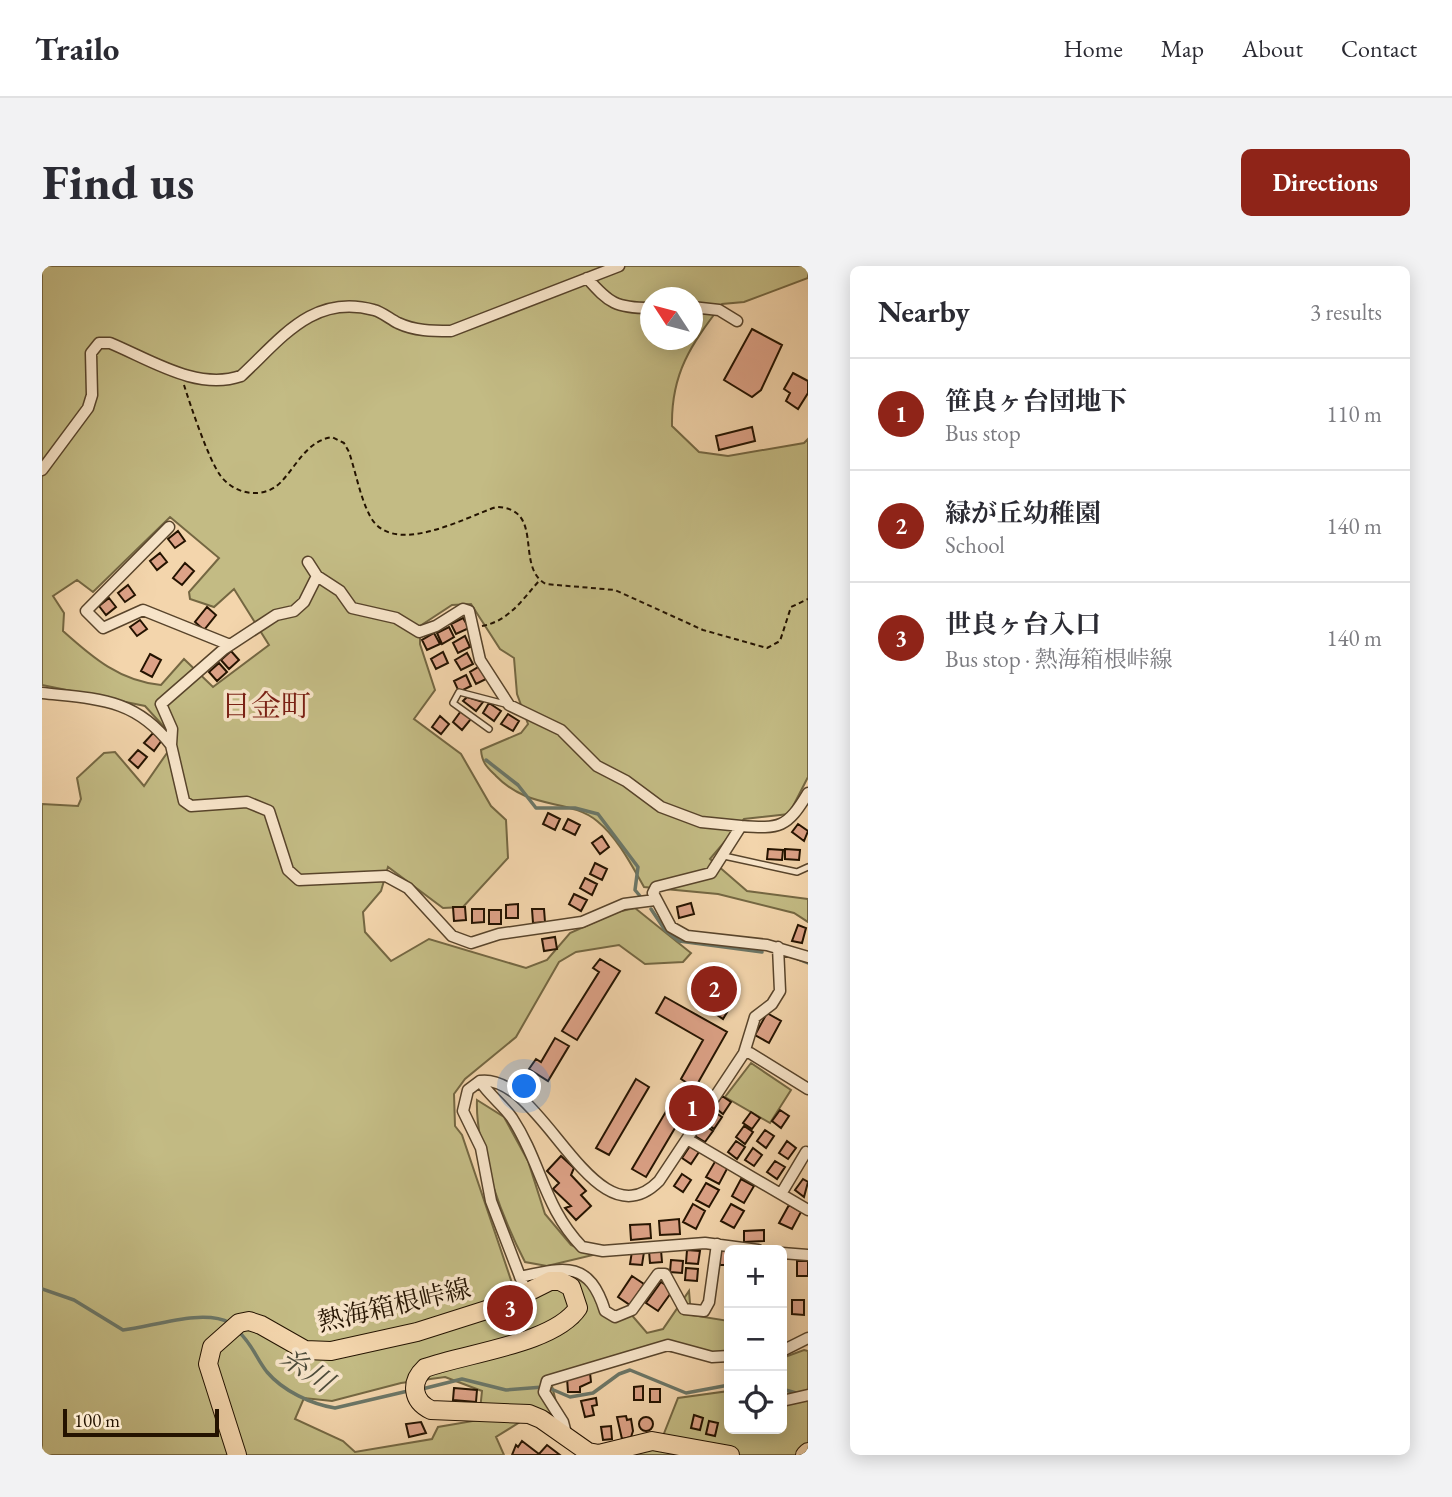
<!DOCTYPE html>
<meta charset="utf-8">
<style>
:root{--surface:#fff;--page:#f2f2f3;--text:#2b2b33;--muted:#7c7c81;--line:#e1e1e2;--accent:#8f2418}
body{margin:0;font-family:"EB Garamond","Noto Serif JP",serif;background:var(--page);color:var(--text)}
.controls{position:absolute;right:21px;bottom:21px;display:grid;overflow:hidden;border-radius:10px;box-shadow:0 4px 18px #0003}
.controls button{width:63px;height:63px;display:grid;place-items:center;padding:0;border:0;border-bottom:2px solid var(--line);background:var(--surface);color:var(--text);font:35px sans-serif}
.compass{position:absolute;left:598px;top:21px;width:63px;height:63px;border-radius:50%;background:var(--surface);box-shadow:0 4px 18px #0003;rotate:306deg}
.scale{position:absolute;left:21px;bottom:18px;width:156px;box-sizing:border-box;padding-left:7px;border:4px solid #241300;border-top:0;font-size:19px;line-height:24px;white-space:nowrap;color:#241300;-webkit-text-stroke:5px #f7e4c9;paint-order:stroke}
.you{position:absolute;left:483px;top:821px;width:24px;height:24px;margin:-18px;border:5px solid #fff;border-radius:50%;background:#1a73e8;box-shadow:0 0 0 10px #1a73e833}
.badge{display:grid;place-items:center;width:46px;height:46px;border-radius:50%;background:var(--accent);color:#fff;font-size:23px;font-weight:700}
.pin{position:absolute;translate:-50% -50%;border:4px solid #fff;box-shadow:0 2px 7px #0006}
.list{margin:0;padding:0;list-style:none}
h2{display:flex;justify-content:space-between;align-items:center;height:91px;margin:0;padding:0 28px;font-size:30px}
h2 small{font-size:23px;font-weight:400;color:var(--muted)}
.list li{display:grid;grid-template-columns:46px 1fr auto;gap:21px;align-items:center;box-sizing:border-box;height:112px;padding:0 28px;border-top:2px solid var(--line)}
.list b{display:block;font-size:26px;white-space:nowrap}
.list p{margin:0;font-size:23px;white-space:nowrap;color:var(--muted)}
.list em{font-size:23px;font-style:normal;color:var(--muted)}
.icon{flex:none;width:38px;height:38px;fill:none;stroke:currentColor;stroke-width:2;stroke-linecap:round;stroke-linejoin:round}
.map{position:relative;flex:none;width:766px;height:1189px;overflow:hidden;border-radius:10px}
header{display:flex;align-items:center;gap:42px;box-sizing:border-box;height:98px;padding:0 35px;background:var(--surface);border-bottom:2px solid var(--line)}
header strong{font-size:33px}
nav{display:flex;gap:38px;margin-inline-start:auto;font-size:24px}
.intro{display:flex;align-items:center;justify-content:space-between;box-sizing:border-box;height:168px;padding:0 42px}
h1{margin:0;font-size:49px}
.button{padding:18px 32px;border-radius:10px;background:var(--accent);color:#fff;font-size:24px;font-weight:700}
main{display:flex;gap:42px;padding:0 42px}
aside{flex:1;background:var(--surface);border-radius:10px;box-shadow:0 4px 18px #0003}
.map>svg:first-child{display:block}
</style>
<header>
<strong>Trailo</strong>
<nav><a>Home</a><a>Map</a><a>About</a><a>Contact</a></nav>
</header>
<div class="intro"><h1>Find us</h1><a class="button">Directions</a></div>
<main>
<div class="map">
<svg width="766" height="1189" viewBox="0 0 766 1189">
<rect width="100%" height="100%" fill="#f3d5ac"/>
<filter id="stains"><feTurbulence type="fractalNoise" baseFrequency=".00286" numOctaves="4"/><feColorMatrix values="0 0 0 0 .2 0 0 0 0 .09 0 0 0 0 .02 0 0 0 .5 -.17"/></filter>
<radialGradient id="worn" r=".72"><stop offset=".6" stop-color="#630" stop-opacity="0"/><stop offset="1" stop-color="#630" stop-opacity=".3"/></radialGradient>
<path fill="#c3bb84" stroke="#746742" stroke-width="2" fill-rule="evenodd" d="M0,0h766v12l-64,24 -22,2c-31,41 -51,69 -50,122l27,26 29,4 76,-13 4,-4v338l-19,37 -45,5 -34,40 37,32 61,8v23l-14,-9 -76,-19 -74,-7c-13,-23 -27,-50 -47,-66 -28,-23 -67,-10 -101,-45 -9,-9 -14,-13 -15,-26l40,-17 7,-9 -11,-30 -3,-36 -14,-9 -29,-45 -19,1 -32,21v18l15,46 -21,29 47,35 30,52 15,14 2,38 -45,49 -20,1 -55,-41 -7,24 -18,21 2,20 26,29 38,-22 97,29 21,-8 23,-27 47,-21 18,-4 56,45 -8,9 -38,2 -26,-19 -43,7 -17,10 -43,75 -51,42 -11,15 1,32 7,9 50,148 51,5 7,23 -6,18 14,-7 5,-21 -9,-24 15,7 25,37 16,-8 17,20 16,-4 26,-38 2,24 38,6v33l-87,-4 -92,28 9,36 -23,-2 -40,25 8,18h-462v-651l36,2 3,-7 -4,-21 27,-25 11,-1 29,34 32,-46 -31,-34 -103,-21zM608,32h42v42h-42zM128,251l49,41 -30,34 1,7 24,8 20,-18 35,56 -56,42 -29,-28 -23,26c-41,-4 -68,-27 -98,-54l1,-18 -11,-17 24,-16 16,12zM403,1111l37,14 -3,29 -41,7 -6,12 -77,13 -12,-11 -48,-22 9,-21 28,3 69,-18z
M709,797l40,27 -21,33 -45,-26z
M435,834l27,17 24,44 17,53 26,31 22,10 -46,11 -22,-4c-22,-42 -50,-115 -48,-162z
M762,1084l4,1v104h-213l66,-14 17,-43 51,-7v38h53v-71z"/>
<g fill="none" stroke-linecap="round" stroke-linejoin="round">
<path stroke="#6b7667" stroke-width="3.5" d="M444,494l32,25 18,23h39l23,6 40,53 -3,23 5,6
M609,643l14,21 14,11 83,11
M756,693l10,4
M0,1023l32,11 49,30c29,-3 80,-22 107,-7
M196,1065c15,14 18,27 29,41 16,19 44,32 68,36l73,-17
M507,1122l21,9 23,-4 26,-19 11,-4 56,23 43,-8
M380,1123l40,-10 44,11 37,-3
M740,1123l14,4"/>
</g>
<path fill="#dda287" stroke="#241300" stroke-width="2" d="M710,63l30,16 -21,45 -9,7 -28,-17z
M751,107l15,8v12l-10,16 -12,-8 4,-8 -6,-4z
M710,161l3,14 -36,9 -3,-14z
M136,265l7,10 -10,7 -7,-9z
M118,287l7,9 -10,8 -7,-9z
M143,297l9,8 -12,14 -9,-7z
M86,319l7,10 -10,7 -7,-9z
M67,332l7,9 -10,8 -7,-9z
M165,341l9,8 -12,15 -9,-8z
M421,352l6,10 -13,6 -5,-10z
M98,354l7,9 -10,7 -7,-9z
M407,361l5,10 -12,7 -5,-11z
M392,367l6,11 -13,6 -5,-10z
M423,370l5,11 -12,6 -5,-10z
M189,385l8,9 -10,9 -8,-9z
M401,386l5,11 -12,6 -5,-10z
M425,387l6,11 -12,6 -6,-10z
M108,388l11,6 -9,17 -11,-6z
M177,397l8,9 -10,9 -8,-9z
M438,400l6,13 -10,5 -6,-12z
M424,409l5,11 -12,6 -5,-11z
M425,431l16,5 -7,9 -13,-10z
M447,437l12,8 -7,10 -11,-8z
M419,445l10,8 -9,11 -9,-8z
M466,448l11,7 -6,10 -12,-7z
M398,450l9,8 -8,10 -9,-7z
M111,467l9,7 -8,11 -10,-8z
M96,484l9,7 -9,11 -9,-8z
M506,547l12,6 -5,11 -12,-6z
M526,553l12,6 -5,10 -12,-6z
M756,558l10,7 -4,10 -12,-9z
M560,570l7,11 -9,7 -8,-11z
M726,583l15,1 -1,10 -15,-1z
M743,583l15,1 -1,10 -14,-1z
M553,597l12,6 -5,11 -12,-6z
M543,612l12,6 -5,11 -12,-7z
M532,628l13,6 -6,11 -12,-7z
M649,637l3,11 -15,4 -2,-11z
M476,638v14h-12v-13z
M411,641h12l1,13 -12,1z
M430,643h12v13l-12,1z
M490,643h12l1,13 -12,1z
M447,644h12v14h-12z
M756,659l8,3 -4,15 -10,-2z
M513,671l2,12 -13,2 -2,-12z
M558,693l20,12 -43,69 -15,-9 37,-59 -6,-4z
M673,699l16,11 -12,20 13,8 -9,15 -30,-20z
M623,731l62,35 -32,56 -14,-9 22,-39 -47,-27z
M725,747l14,8 -12,22 -14,-8z
M513,772l14,8 -21,35 -19,-12 7,-10 5,3z
M594,813l13,8 -40,68 -13,-7z
M680,830l9,6 -8,12 -9,-7z
M629,837l14,8 -39,66 -14,-8z
M738,844l9,6 -8,12 -9,-7z
M671,845l9,6 -8,12 -9,-7z
M709,846l9,6 -8,11 -9,-6z
M661,858l10,7 -8,11 -10,-6z
M702,860l9,6 -8,12 -9,-7z
M723,864l9,6 -8,12 -9,-7z
M694,875l9,6 -8,12 -9,-7z
M745,875l9,7 -8,11 -9,-6z
M648,880l9,6 -8,12 -9,-6z
M711,882l9,7 -8,11 -9,-6z
M519,890l13,12 -3,7 15,16 -5,4 10,11 -15,14 -11,-12 6,-2 -18,-17 6,-6 -12,-12z
M674,894l12,7 -9,17 -13,-7z
M733,895l10,6 -8,12 -10,-7z
M640,908l9,6 -8,12 -9,-6z
M699,913l13,7 -10,17 -12,-7z
M761,913l5,3 -4,15 -9,-7z
M664,917l13,7 -10,17 -13,-7z
M651,938l12,7 -9,18 -13,-7z
M689,938l13,7 -10,17 -13,-7z
M747,939l12,7 -9,17 -13,-6z
M637,953l1,15 -20,1 -1,-14z
M608,958l1,14 -20,2 -1,-15z
M722,964v11l-20,1v-11z
M619,984l1,12 -12,1 -1,-12z
M645,984l13,1 -2,13 -12,-1z
M678,984h9v15h-9z
M590,985l12,1 -2,13 -12,-1z
M629,994l12,1 -1,12 -12,-1z
M755,995h11v15h-11z
M644,1002l12,1 -1,12 -12,-1z
M590,1010l12,8 -14,21 -12,-8z
M619,1016l12,8 -15,21 -12,-8z
M750,1034h12v15l-12,-1z
M548,1107l1,9 -11,5v5h-12l-1,-14z
M601,1120v14h-9v-13z
M412,1122l23,2 -1,12 -23,-2z
M608,1123h10v13h-10z
M554,1132l1,7 -5,1 2,9 -9,2 -4,-16z
M652,1149l9,3 -3,12 -9,-2z
M584,1150l1,4 4,-1 2,12 -2,6 -9,2 -5,-22z
M597 1158a7 7 0 1 1 14 0a7 7 0 1 1-14 0Z
M667,1155l9,2 -3,13 -9,-2z
M379,1156l5,11 -17,4 -3,-13z
M569,1160l1,13 -9,1 -2,-13z
M480,1175l17,13 8,-9 13,10h-48l4,-10 2,2z"/>
<g fill="none" stroke-linecap="round" stroke-linejoin="round">
<g stroke="#58442b" stroke-width="8">
<path id="service" d="M447,463l-36,-26 6,-11 46,12
M682,590l73,16 11,-5"/>
</g>
<g stroke="#58442b" stroke-width="13">
<path id="minor" d="M545,12c22,25 29,30 63,30
M650,41l27,3 18,11
M0,204l46,-62 4,-13 -1,-42 8,-10h11c41,17 87,48 131,33 40,-37 72,-83 133,-66 8,2 16,9 24,13 17,8 34,8 53,8l168,-65
M127,261l-83,84 17,17 40,-18 87,35
M266,296l9,14 -13,26 -10,9 -18,4 -52,34 -63,55 11,25 -1,16 13,56 7,5 56,-4 22,9 19,59 11,10 87,-4 22,12 44,48 19,7 28,-9 83,-12 42,-18 31,-4
M275,310l23,15 12,17 44,10 23,14 17,-6 27,-17 6,2 11,49 29,45 52,25 36,36 29,15 35,26 40,15 40,4
M0,427c55,6 93,5 129,52
M766,527c-21,35 -28,36 -67,33l-30,47 -55,14 -3,6 18,34 16,9 80,9 41,12
M702,787l11,-36 17,-13 8,-13 -2,-44
M438,815c9,14 23,24 32,37 29,44 32,90 70,129l21,4 102,-8 53,7
M645,873l121,71
M739,928l25,-42 2,1
M740,987l26,2
M478,1011c45,-10 69,-17 85,34l10,6 17,-7 26,-36h7l19,35 20,2 5,-9 8,-58
M484,1026l-35,-91 -10,-53 -18,-37 5,-21 12,-9c63,-9 113,166 179,100l85,-128h6l58,36
M740,1085l26,-13
M740,1135l26,-6
M525,1171l-4,-15 -19,-30 3,-11 121,-36 44,12 17,-1"/>
</g>
<g stroke="#241300" stroke-width="20">
<path id="primary" d="M195,1189l-29,-91 4,-17 27,-24 10,-2 12,4 44,25 26,1 86,-19 85,-27 48,-24h10l11,6 7,21c-24,36 -112,45 -153,60 -15,14 -13,33 6,42l98,4 12,5 47,33 11,2 53,-13 78,14
M763,1189l3,-3"/>
</g>
<path stroke="#241300" stroke-width="2" stroke-dasharray="5 3.5" stroke-linecap="butt" d="M142,119c7,22 24,73 36,90 14,20 44,25 61,7 16,-17 26,-41 51,-45l12,6 5,9c7,21 11,45 21,64 22,42 94,2 126,-9 50,1 18,60 50,77l69,6 88,40 64,18 13,-7 11,-34 17,-8
M440,360c27,-5 40,-26 57,-45"/>
<use href="#service" stroke="#f7e4c9" stroke-width="5"/>
<use href="#minor" stroke="#f7e4c9" stroke-width="10"/>
<use href="#primary" stroke="#f3d5ac" stroke-width="18"/>
</g>
<g text-anchor="middle" stroke-width="7" stroke-linejoin="round" paint-order="stroke">
<g font-size="26" fill="#241300" stroke="#f7e4c9">
<text transform="translate(352 1039) rotate(-13)" y="9">熱海箱根峠線</text>
</g>
<g font-size="28" font-style="italic" fill="#4e4d3c" stroke="#f7e4c9">
<text transform="translate(265 1103) rotate(34)" y="10">糸川</text>
</g>
<g font-size="30" fill="#7a1f14" stroke="#f7e4c9">
<text x="224" y="450">日金町</text>
</g>
</g>
<rect width="100%" height="100%" filter="url(#stains)"/>
<rect width="100%" height="100%" fill="url(#worn)"/>
</svg>
<div class="controls">
<button>+</button>
<button>−</button>
<button><svg class="icon" aria-label="locate" viewBox="0 0 24 24"><circle cx="12" cy="12" r="6"/><path d="M12 2v4M12 18v4M2 12h4M18 12h4"/></svg></button>
</div>
<svg class="compass" viewBox="-18 -18 36 36"><path d="M0-13l5 13h-10z" fill="#e53935"/><path d="M0 13l5-13h-10z" fill="#7c7c81"/></svg>
<div class="scale">100 m</div>
<div class="you"></div>
<div class="pin badge" style="left:650px;top:842px">1</div>
<div class="pin badge" style="left:672px;top:723px">2</div>
<div class="pin badge" style="left:468px;top:1042px">3</div>
</div>
<aside>
<h2>Nearby<small>3 results</small></h2>
<ul class="list">
<li><span class="badge">1</span><div><b>笹良ヶ台団地下</b><p>Bus stop</p></div><em>110 m</em></li>
<li><span class="badge">2</span><div><b>緑が丘幼稚園</b><p>School</p></div><em>140 m</em></li>
<li><span class="badge">3</span><div><b>世良ヶ台入口</b><p>Bus stop · 熱海箱根峠線</p></div><em>140 m</em></li>
</ul>
</aside>
</main>
